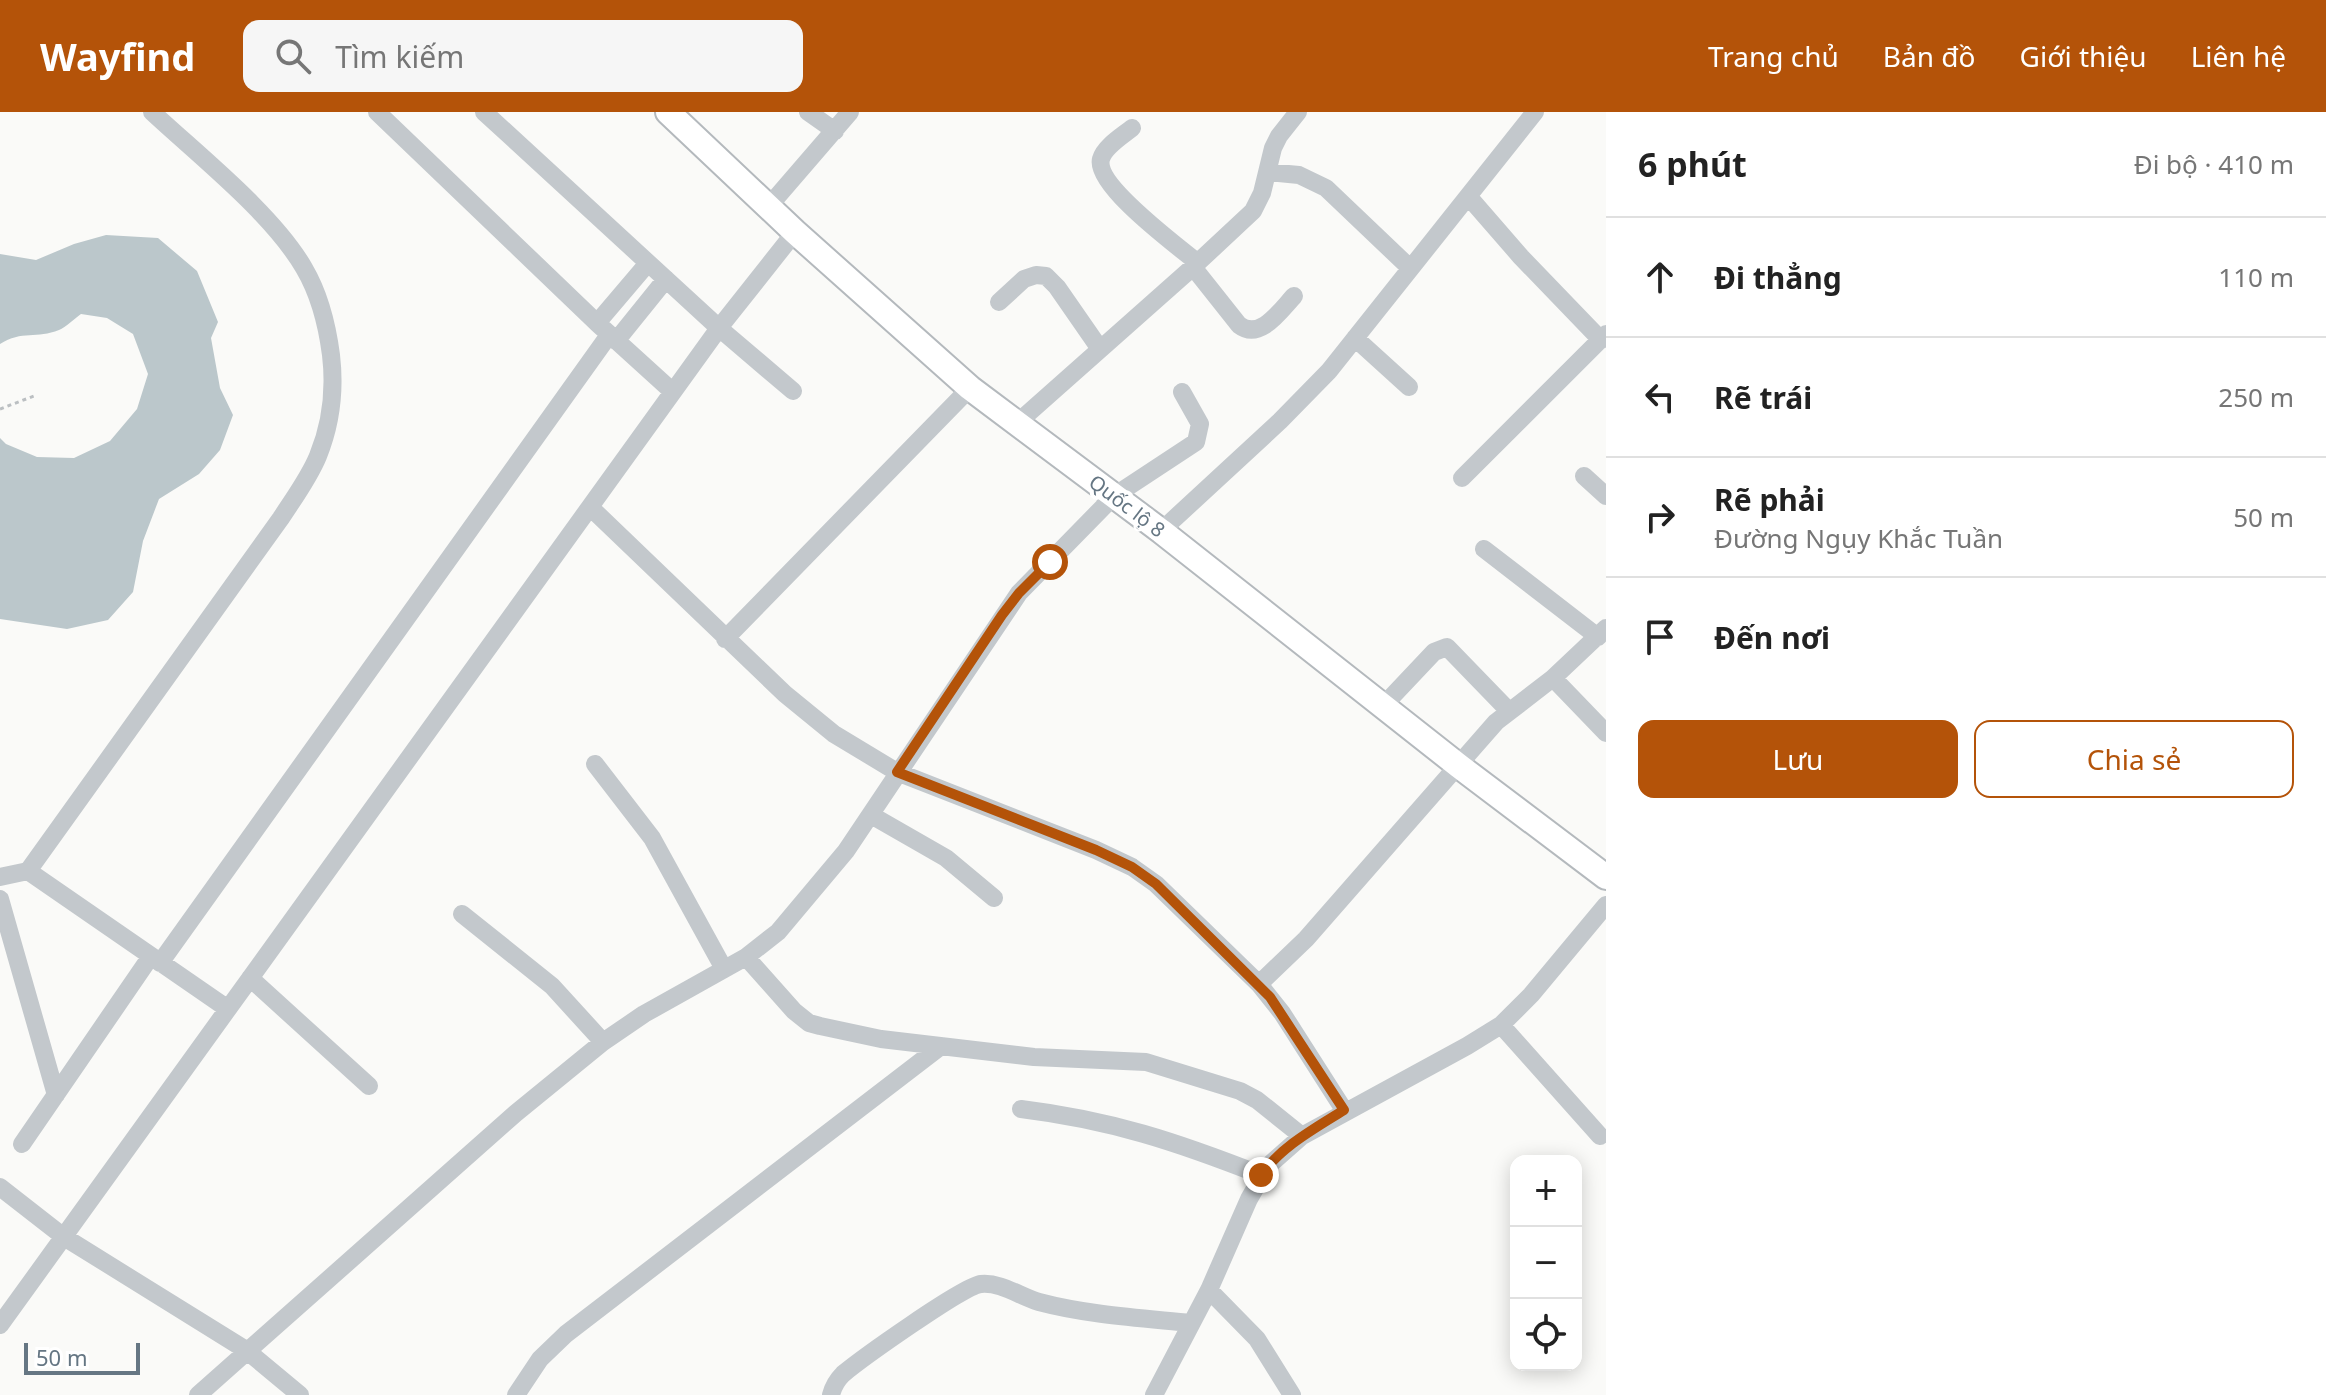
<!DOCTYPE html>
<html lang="vi">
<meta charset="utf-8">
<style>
:root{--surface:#fff;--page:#f6f6f6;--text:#222;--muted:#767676;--line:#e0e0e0;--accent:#b45309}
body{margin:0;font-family:"Noto Sans",sans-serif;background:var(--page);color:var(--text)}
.controls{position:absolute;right:24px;bottom:24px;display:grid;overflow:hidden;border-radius:16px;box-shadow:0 4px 20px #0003}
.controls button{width:72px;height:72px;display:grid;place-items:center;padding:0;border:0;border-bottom:2px solid var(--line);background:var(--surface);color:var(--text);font:40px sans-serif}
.scale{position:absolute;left:24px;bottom:20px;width:116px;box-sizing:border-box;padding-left:8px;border:4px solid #657683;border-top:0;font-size:22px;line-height:28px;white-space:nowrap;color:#657683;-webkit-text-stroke:6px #fff;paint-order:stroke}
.stop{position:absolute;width:24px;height:24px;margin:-18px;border:6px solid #b45309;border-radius:50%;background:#fff}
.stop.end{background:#b45309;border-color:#fff;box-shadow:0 2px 8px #0008}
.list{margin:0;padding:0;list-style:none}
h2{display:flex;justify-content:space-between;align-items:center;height:104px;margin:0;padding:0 32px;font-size:34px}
h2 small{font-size:26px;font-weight:400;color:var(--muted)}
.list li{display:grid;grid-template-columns:52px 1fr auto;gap:24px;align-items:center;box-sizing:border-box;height:120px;padding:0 32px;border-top:2px solid var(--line)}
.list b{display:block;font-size:30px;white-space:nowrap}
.list p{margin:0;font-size:26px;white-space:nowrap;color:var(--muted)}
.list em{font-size:26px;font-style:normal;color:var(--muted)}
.actions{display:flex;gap:16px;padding:24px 32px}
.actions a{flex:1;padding:18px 0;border:2px solid var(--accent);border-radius:16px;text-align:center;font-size:28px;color:var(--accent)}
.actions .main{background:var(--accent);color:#fff}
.icon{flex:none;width:44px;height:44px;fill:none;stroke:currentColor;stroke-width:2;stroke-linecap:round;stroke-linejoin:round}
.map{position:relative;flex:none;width:1606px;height:1283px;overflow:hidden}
header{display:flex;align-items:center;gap:48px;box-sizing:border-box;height:112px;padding:0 40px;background:var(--accent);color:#fff}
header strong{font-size:38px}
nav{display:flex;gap:44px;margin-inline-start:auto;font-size:28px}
.search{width:560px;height:72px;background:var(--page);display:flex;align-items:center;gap:20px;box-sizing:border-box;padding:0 28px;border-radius:16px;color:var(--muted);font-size:30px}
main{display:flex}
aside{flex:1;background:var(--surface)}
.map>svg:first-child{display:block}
</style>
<header>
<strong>Wayfind</strong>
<div class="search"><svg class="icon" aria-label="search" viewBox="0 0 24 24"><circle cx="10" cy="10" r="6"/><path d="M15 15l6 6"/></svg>Tìm kiếm</div>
<nav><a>Trang chủ</a><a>Bản đồ</a><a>Giới thiệu</a><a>Liên hệ</a></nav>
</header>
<main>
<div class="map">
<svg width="1606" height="1283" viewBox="0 0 1606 1283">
<rect width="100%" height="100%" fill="#fafaf8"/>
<path fill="#bbc7cb" d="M106,123l52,3 39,33 21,51 -7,16 9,50 13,27 -13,35 -21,24 -40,25 -16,42 -10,51 -25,28 -41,9 -67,-10v-181l6,6 31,13 37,1 36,-17 27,-32 11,-35 -15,-40 -26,-16 -26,-4c-7,5 -15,13 -22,16 -22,9 -37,0 -59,14v-90l36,6 38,-16z"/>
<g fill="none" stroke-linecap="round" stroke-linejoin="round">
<g stroke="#b4b9bd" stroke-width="28">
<path id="highway" d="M668,0l127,120 175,156 191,143 298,235 147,111"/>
</g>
<path stroke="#bbbfc2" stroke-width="3" stroke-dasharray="4 4" stroke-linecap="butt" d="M0,297l34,-13"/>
<path stroke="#c3c8cc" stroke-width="18" d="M377,0l220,211 76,69
M484,0l235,216 74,63
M808,0l27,19
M1132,16c-10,8 -28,19 -31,31 -7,26 78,88 97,104
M1268,60l31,3 27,13 84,80
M1468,84l53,61 80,83
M769,94l81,-94
M1193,155l46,58c21,16 41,-14 55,-29
M999,190l25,-23 12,-4 10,1 11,11 43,62
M597,211l51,-60
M1355,226l54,49
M616,229l50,-62
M1016,312l177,-157 60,-56 9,-18 11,-45 6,-12 19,-24
M1584,364l22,20
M1462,366l144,-144
M590,395l195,187 49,40 63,38 199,78 36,17 24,17 103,100 23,29 62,97
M1161,419l119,-110 49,-50 206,-259
M1484,437l114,88
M725,527l245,-251
M1553,566l53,55
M1383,594l51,-54 13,-5 62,64
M595,652l57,74 72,131
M871,703l75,43 48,40
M28,759l200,138
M0,765l28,-6 253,-353c13,-20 28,-40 37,-62 13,-32 17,-67 13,-101 -4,-31 -11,-60 -27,-87 -31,-54 -106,-113 -152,-156
M0,787l56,196
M462,802l90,72 51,56
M746,845l48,54 15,12 11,3 61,13 153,18 112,5 94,29 17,9 45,36
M160,851l449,-628
M250,866l119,108
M1259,872l47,-45 190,-217 57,-44 53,-50
M1501,913l99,111
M1021,997c90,11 156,33 240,66
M22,1032l129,-188
M0,1075l64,50 182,113 54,45
M1209,1178l48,49 35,56
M0,1213l719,-997 76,-96
M198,1283l318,-282 87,-71 41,-28 102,-57 32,-25 68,-81 173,-258 95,-97 82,-54 4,-18 -18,-32
M516,1283l24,-36 26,-25 375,-288
M831,1283c2,-8 6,-15 12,-21 18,-15 120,-88 138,-90 20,-2 40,13 58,18 49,13 102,16 152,21
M1154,1283l55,-105 40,-91 19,-33 34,-30 165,-90 34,-21 30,-30 75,-90"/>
<use href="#highway" stroke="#fff" stroke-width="24"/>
</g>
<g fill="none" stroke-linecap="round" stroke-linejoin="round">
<path stroke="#b45309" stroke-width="10" d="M1050,450l-31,31 -17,22 -105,157 199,78 36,17 24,17 114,113 74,113c-30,19 -62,36 -83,65"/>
</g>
<g text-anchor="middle" stroke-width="8" stroke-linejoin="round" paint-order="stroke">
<g font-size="20" fill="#657683" stroke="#fff">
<text transform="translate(1127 394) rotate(37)" y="7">Quốc lộ 8</text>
</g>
</g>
</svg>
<div class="controls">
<button>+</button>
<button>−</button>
<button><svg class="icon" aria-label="locate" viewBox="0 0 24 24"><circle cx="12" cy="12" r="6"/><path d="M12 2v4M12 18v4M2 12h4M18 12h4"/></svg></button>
</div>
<div class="scale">50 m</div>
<div class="stop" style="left:1050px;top:450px"></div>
<div class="stop end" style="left:1261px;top:1063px"></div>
</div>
<aside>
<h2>6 phút<small>Đi bộ · 410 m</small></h2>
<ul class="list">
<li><svg class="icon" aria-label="ahead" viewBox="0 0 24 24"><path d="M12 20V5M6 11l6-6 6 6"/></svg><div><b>Đi thẳng</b></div><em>110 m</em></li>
<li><svg class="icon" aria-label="left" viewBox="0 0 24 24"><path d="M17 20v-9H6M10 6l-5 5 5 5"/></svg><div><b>Rẽ trái</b></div><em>250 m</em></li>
<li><svg class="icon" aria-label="right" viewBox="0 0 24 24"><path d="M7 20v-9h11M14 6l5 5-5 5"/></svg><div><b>Rẽ phải</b><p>Đường Ngụy Khắc Tuần</p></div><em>50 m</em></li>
<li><svg class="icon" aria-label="arrive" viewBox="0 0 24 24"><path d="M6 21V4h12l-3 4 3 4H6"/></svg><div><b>Đến nơi</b></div></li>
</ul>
<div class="actions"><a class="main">Lưu</a><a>Chia sẻ</a></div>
</aside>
</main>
